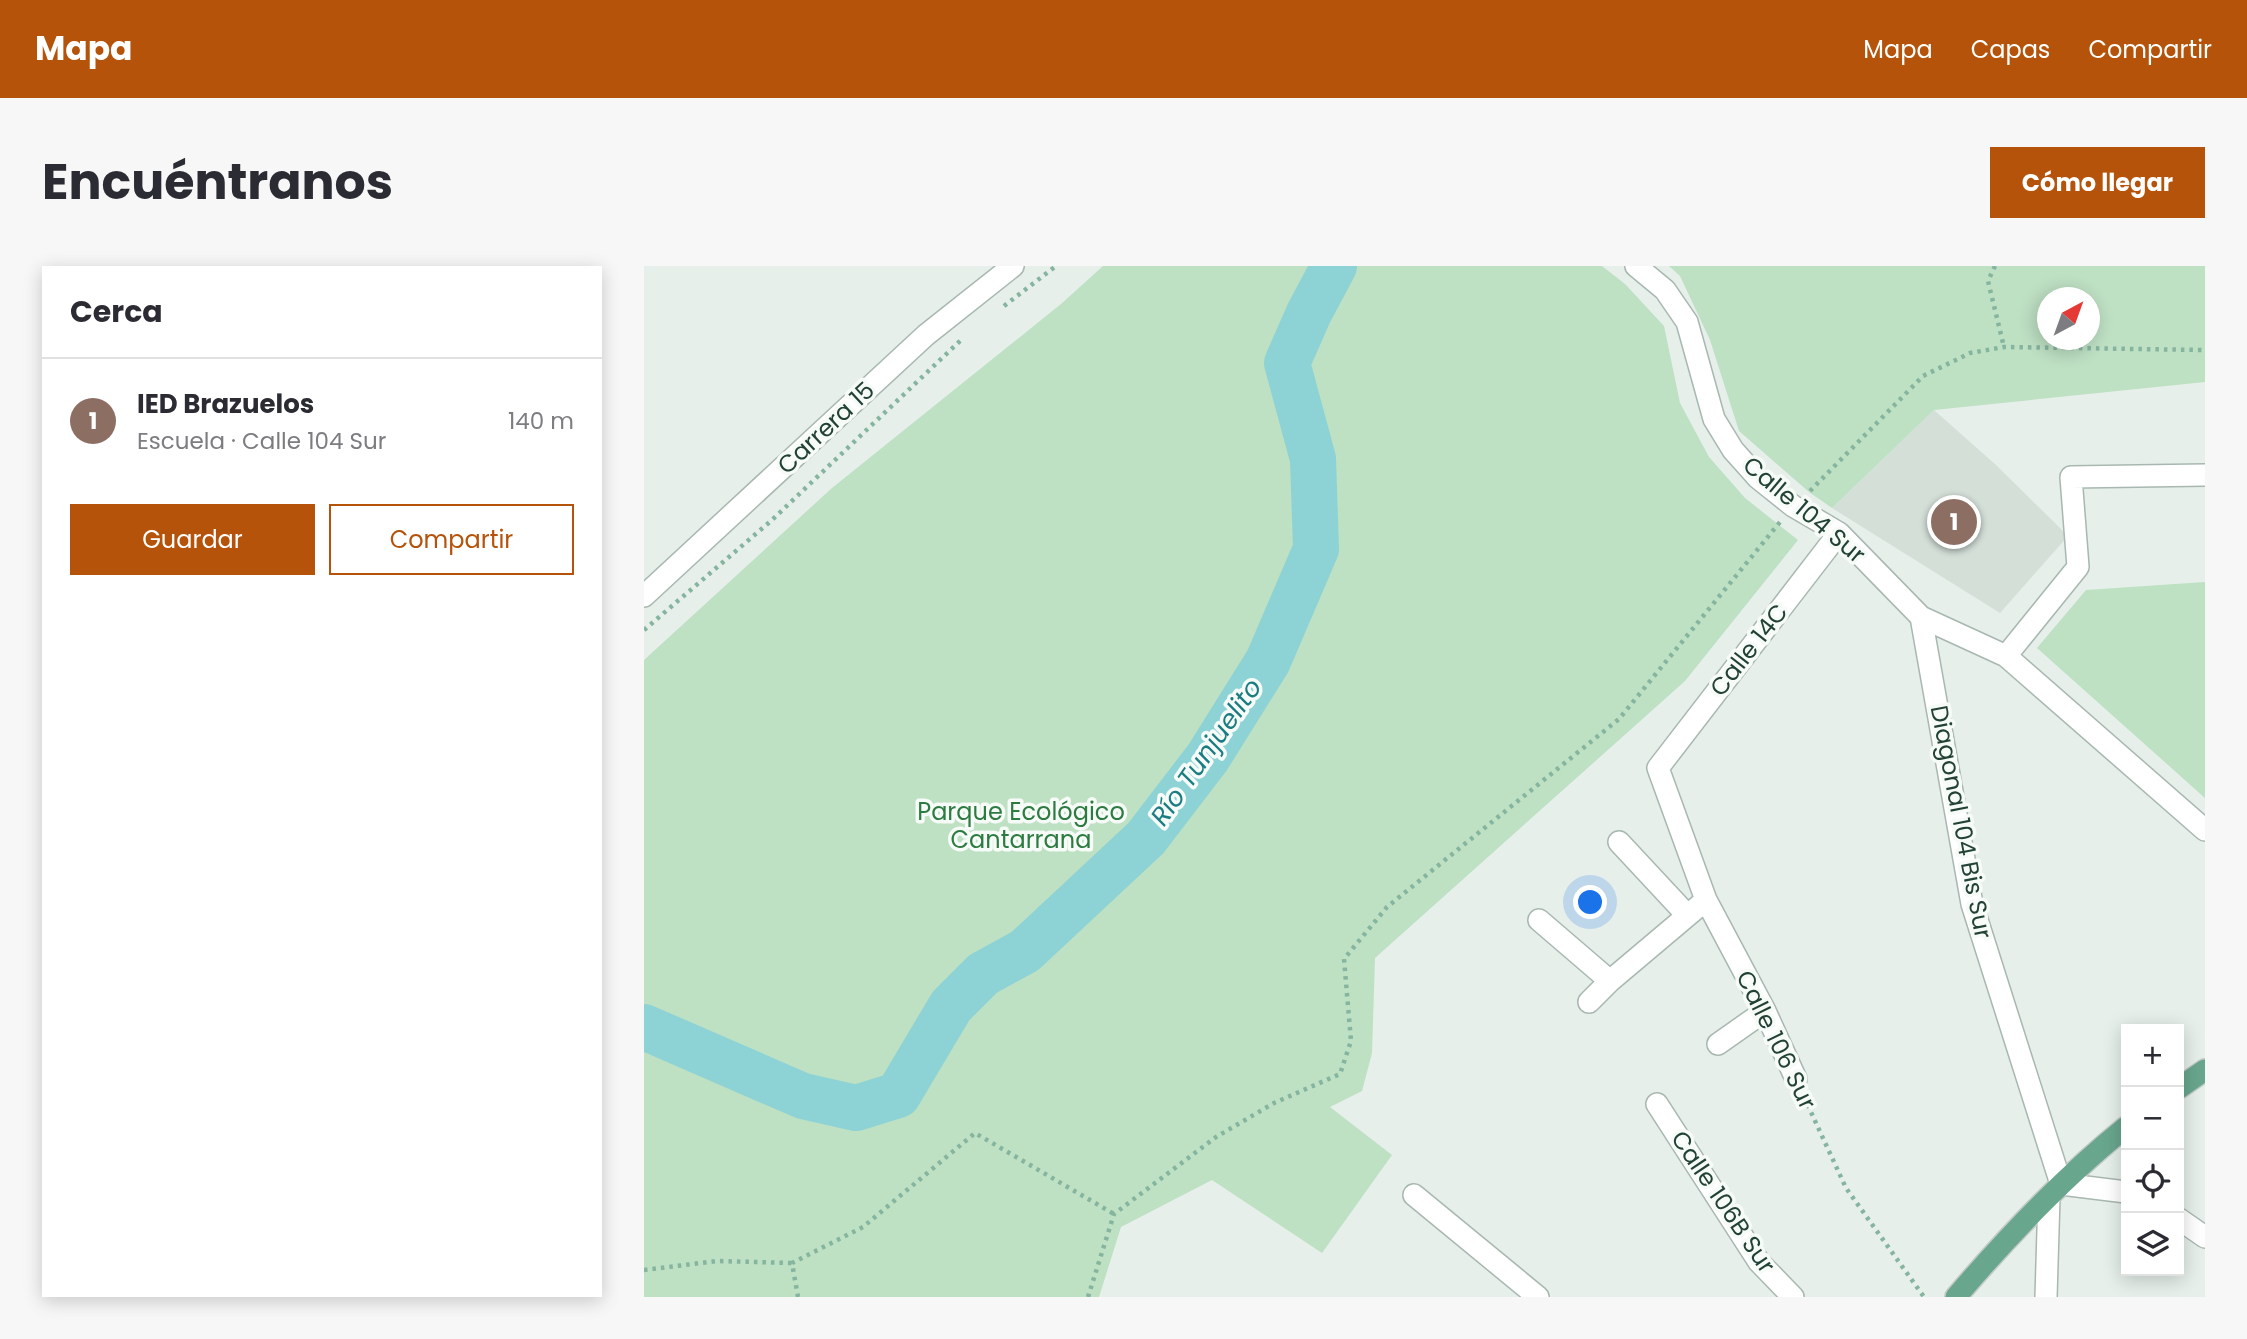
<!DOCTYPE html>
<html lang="es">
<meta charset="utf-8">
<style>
:root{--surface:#fff;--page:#f7f7f7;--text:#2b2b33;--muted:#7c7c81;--line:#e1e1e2;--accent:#b45309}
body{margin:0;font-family:Poppins,sans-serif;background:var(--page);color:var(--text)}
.controls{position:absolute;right:21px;bottom:21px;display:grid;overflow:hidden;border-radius:0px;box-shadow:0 4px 18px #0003}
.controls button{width:63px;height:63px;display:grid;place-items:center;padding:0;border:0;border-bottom:2px solid var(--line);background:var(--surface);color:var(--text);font:35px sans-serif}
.compass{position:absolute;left:1393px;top:21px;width:63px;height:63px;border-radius:50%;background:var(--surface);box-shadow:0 4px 18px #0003;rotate:41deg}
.you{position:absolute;left:947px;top:637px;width:24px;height:24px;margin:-18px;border:5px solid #fff;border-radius:50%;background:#1a73e8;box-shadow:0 0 0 10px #1a73e833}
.badge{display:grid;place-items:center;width:46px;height:46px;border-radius:50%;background:var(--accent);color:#fff;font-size:23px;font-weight:700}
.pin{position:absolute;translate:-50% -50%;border:4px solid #fff;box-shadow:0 2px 7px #0006}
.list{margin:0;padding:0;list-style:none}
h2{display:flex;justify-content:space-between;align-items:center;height:91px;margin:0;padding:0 28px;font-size:30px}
h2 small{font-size:23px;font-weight:400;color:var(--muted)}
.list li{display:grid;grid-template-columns:46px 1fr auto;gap:21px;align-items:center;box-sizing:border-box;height:126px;padding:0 28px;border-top:2px solid var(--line)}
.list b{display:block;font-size:26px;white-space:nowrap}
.list p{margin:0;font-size:23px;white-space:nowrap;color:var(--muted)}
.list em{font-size:23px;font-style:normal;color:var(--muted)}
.actions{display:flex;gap:14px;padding:21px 28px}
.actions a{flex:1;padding:16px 0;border:2px solid var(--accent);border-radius:0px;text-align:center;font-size:24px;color:var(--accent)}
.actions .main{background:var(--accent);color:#fff}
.icon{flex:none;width:38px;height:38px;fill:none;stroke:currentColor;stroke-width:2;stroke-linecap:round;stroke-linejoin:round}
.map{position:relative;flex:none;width:1561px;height:1031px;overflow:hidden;border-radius:0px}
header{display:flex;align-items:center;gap:42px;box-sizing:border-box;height:98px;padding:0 35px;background:var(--accent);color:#fff}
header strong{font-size:33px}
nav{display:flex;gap:38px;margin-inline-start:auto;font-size:24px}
.intro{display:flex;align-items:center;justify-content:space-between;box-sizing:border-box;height:168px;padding:0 42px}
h1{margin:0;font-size:49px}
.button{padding:18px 32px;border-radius:0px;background:var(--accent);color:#fff;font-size:24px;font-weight:700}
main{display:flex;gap:42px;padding:0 42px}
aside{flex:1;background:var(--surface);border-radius:0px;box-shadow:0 4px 18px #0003}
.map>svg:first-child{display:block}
</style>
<header>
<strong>Mapa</strong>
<nav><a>Mapa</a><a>Capas</a><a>Compartir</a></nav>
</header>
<div class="intro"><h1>Encuéntranos</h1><a class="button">Cómo llegar</a></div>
<main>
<aside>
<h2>Cerca<small></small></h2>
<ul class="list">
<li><span class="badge" style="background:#8d6e63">1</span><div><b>IED Brazuelos</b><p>Escuela · Calle 104 Sur</p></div><em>140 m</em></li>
</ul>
<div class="actions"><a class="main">Guardar</a><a>Compartir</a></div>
</aside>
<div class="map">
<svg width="1561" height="1031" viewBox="0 0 1561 1031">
<rect width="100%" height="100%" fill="#e6efea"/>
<path fill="#d4dfd8" d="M1290,144l62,55 72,71 -68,77 -168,-105z"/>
<path fill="#bee0c3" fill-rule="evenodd" d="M459,0h499l23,18 39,42 16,77 29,54 36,41 53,42 -113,141 -310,277 -3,95 -10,38 -32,16 62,48 -70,98 -110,-73 -91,47 -22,70h-455v-637l188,-172 229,-184z
M1025,0h536v116l-271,28 -102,98 -23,-16 -70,-61 -29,-91 -30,-64zM1404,32h42v42h-42z
M1561,316v216l-168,-150 49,-58z"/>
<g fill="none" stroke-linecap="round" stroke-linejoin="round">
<path stroke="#8dd3d5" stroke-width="46" d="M0,761l159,69 53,12 42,-13 53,-89 32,-32 42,-23 121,-113 62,-81 60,-96 48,-112 -3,-90 -26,-96 22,-50 25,-47"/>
<g stroke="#a8b8b0" stroke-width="24">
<path id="minor" d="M992,0l29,24 22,32 27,97 19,31 25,28 35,28 46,27 82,84 85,39 199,174
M0,330l282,-261 87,-69
M1277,351l51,287 89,280 65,8
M1362,390l72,-89 -7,-90 134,-2
M975,576l68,73
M895,654l71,61
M945,736l21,-21 96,-81
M1074,778l47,-33
M1152,813l-31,-68 -59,-111 -48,-132 181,-235
M1013,838l102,158 34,35
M770,929l124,102
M1535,953l26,18
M1402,1031l3,-100"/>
</g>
<g stroke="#c1cac7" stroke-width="24">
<path id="major" d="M1535,822l26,-18
M1312,1031c52,-61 108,-120 170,-170"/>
</g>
<path stroke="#85b49f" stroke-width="4.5" stroke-dasharray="3.5 5" stroke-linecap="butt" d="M1351,0l-7,15 16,66
M360,40l52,-40
M1166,225l113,-115 47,-23 34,-6 201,3
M0,364l128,-110 189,-180
M1160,831l42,91 78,109
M0,1004l73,-9 75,2
M154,1031l-6,-34 71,-36 112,-94 139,81
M444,1031l26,-83 102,-77 58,-34 66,-29 11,-33 -7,-82 43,-52 232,-188 161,-197"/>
<use href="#minor" stroke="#fff" stroke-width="21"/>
<use href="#major" stroke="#69a68e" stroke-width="21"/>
</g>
<g text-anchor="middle" stroke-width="7" stroke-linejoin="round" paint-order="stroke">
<g font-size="24" fill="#234236" stroke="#f7fbf8">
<text transform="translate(182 162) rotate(-43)" y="8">Carrera 15</text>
<text transform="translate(1160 244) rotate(40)" y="8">Calle 104 Sur</text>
<text transform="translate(1105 384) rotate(-52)" y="8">Calle 14C</text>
<text transform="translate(1317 556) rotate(79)" y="8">Diagonal 104 Bis Sur</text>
<text transform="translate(1132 774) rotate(64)" y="8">Calle 106 Sur</text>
<text transform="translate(1079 936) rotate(56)" y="8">Calle 106B Sur</text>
</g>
<g font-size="24" fill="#2c7b40" stroke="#f7fbf8">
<text x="377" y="554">Parque Ecológico<tspan x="377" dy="28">Cantarrana</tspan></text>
</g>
<g font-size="26" font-style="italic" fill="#1a7d81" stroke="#f7fbf8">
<text transform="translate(562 486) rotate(-55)" y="9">Río Tunjuelito</text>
</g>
</g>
</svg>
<div class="controls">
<button>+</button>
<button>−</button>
<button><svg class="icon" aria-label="locate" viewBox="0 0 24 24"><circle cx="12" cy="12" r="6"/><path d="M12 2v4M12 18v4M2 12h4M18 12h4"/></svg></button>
<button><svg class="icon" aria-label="layers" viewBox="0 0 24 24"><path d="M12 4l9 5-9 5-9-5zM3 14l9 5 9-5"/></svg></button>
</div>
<svg class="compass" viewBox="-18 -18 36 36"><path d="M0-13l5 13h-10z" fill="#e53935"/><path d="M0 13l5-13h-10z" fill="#7c7c81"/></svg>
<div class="you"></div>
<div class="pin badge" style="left:1310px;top:256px;background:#8d6e63">1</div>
</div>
</main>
